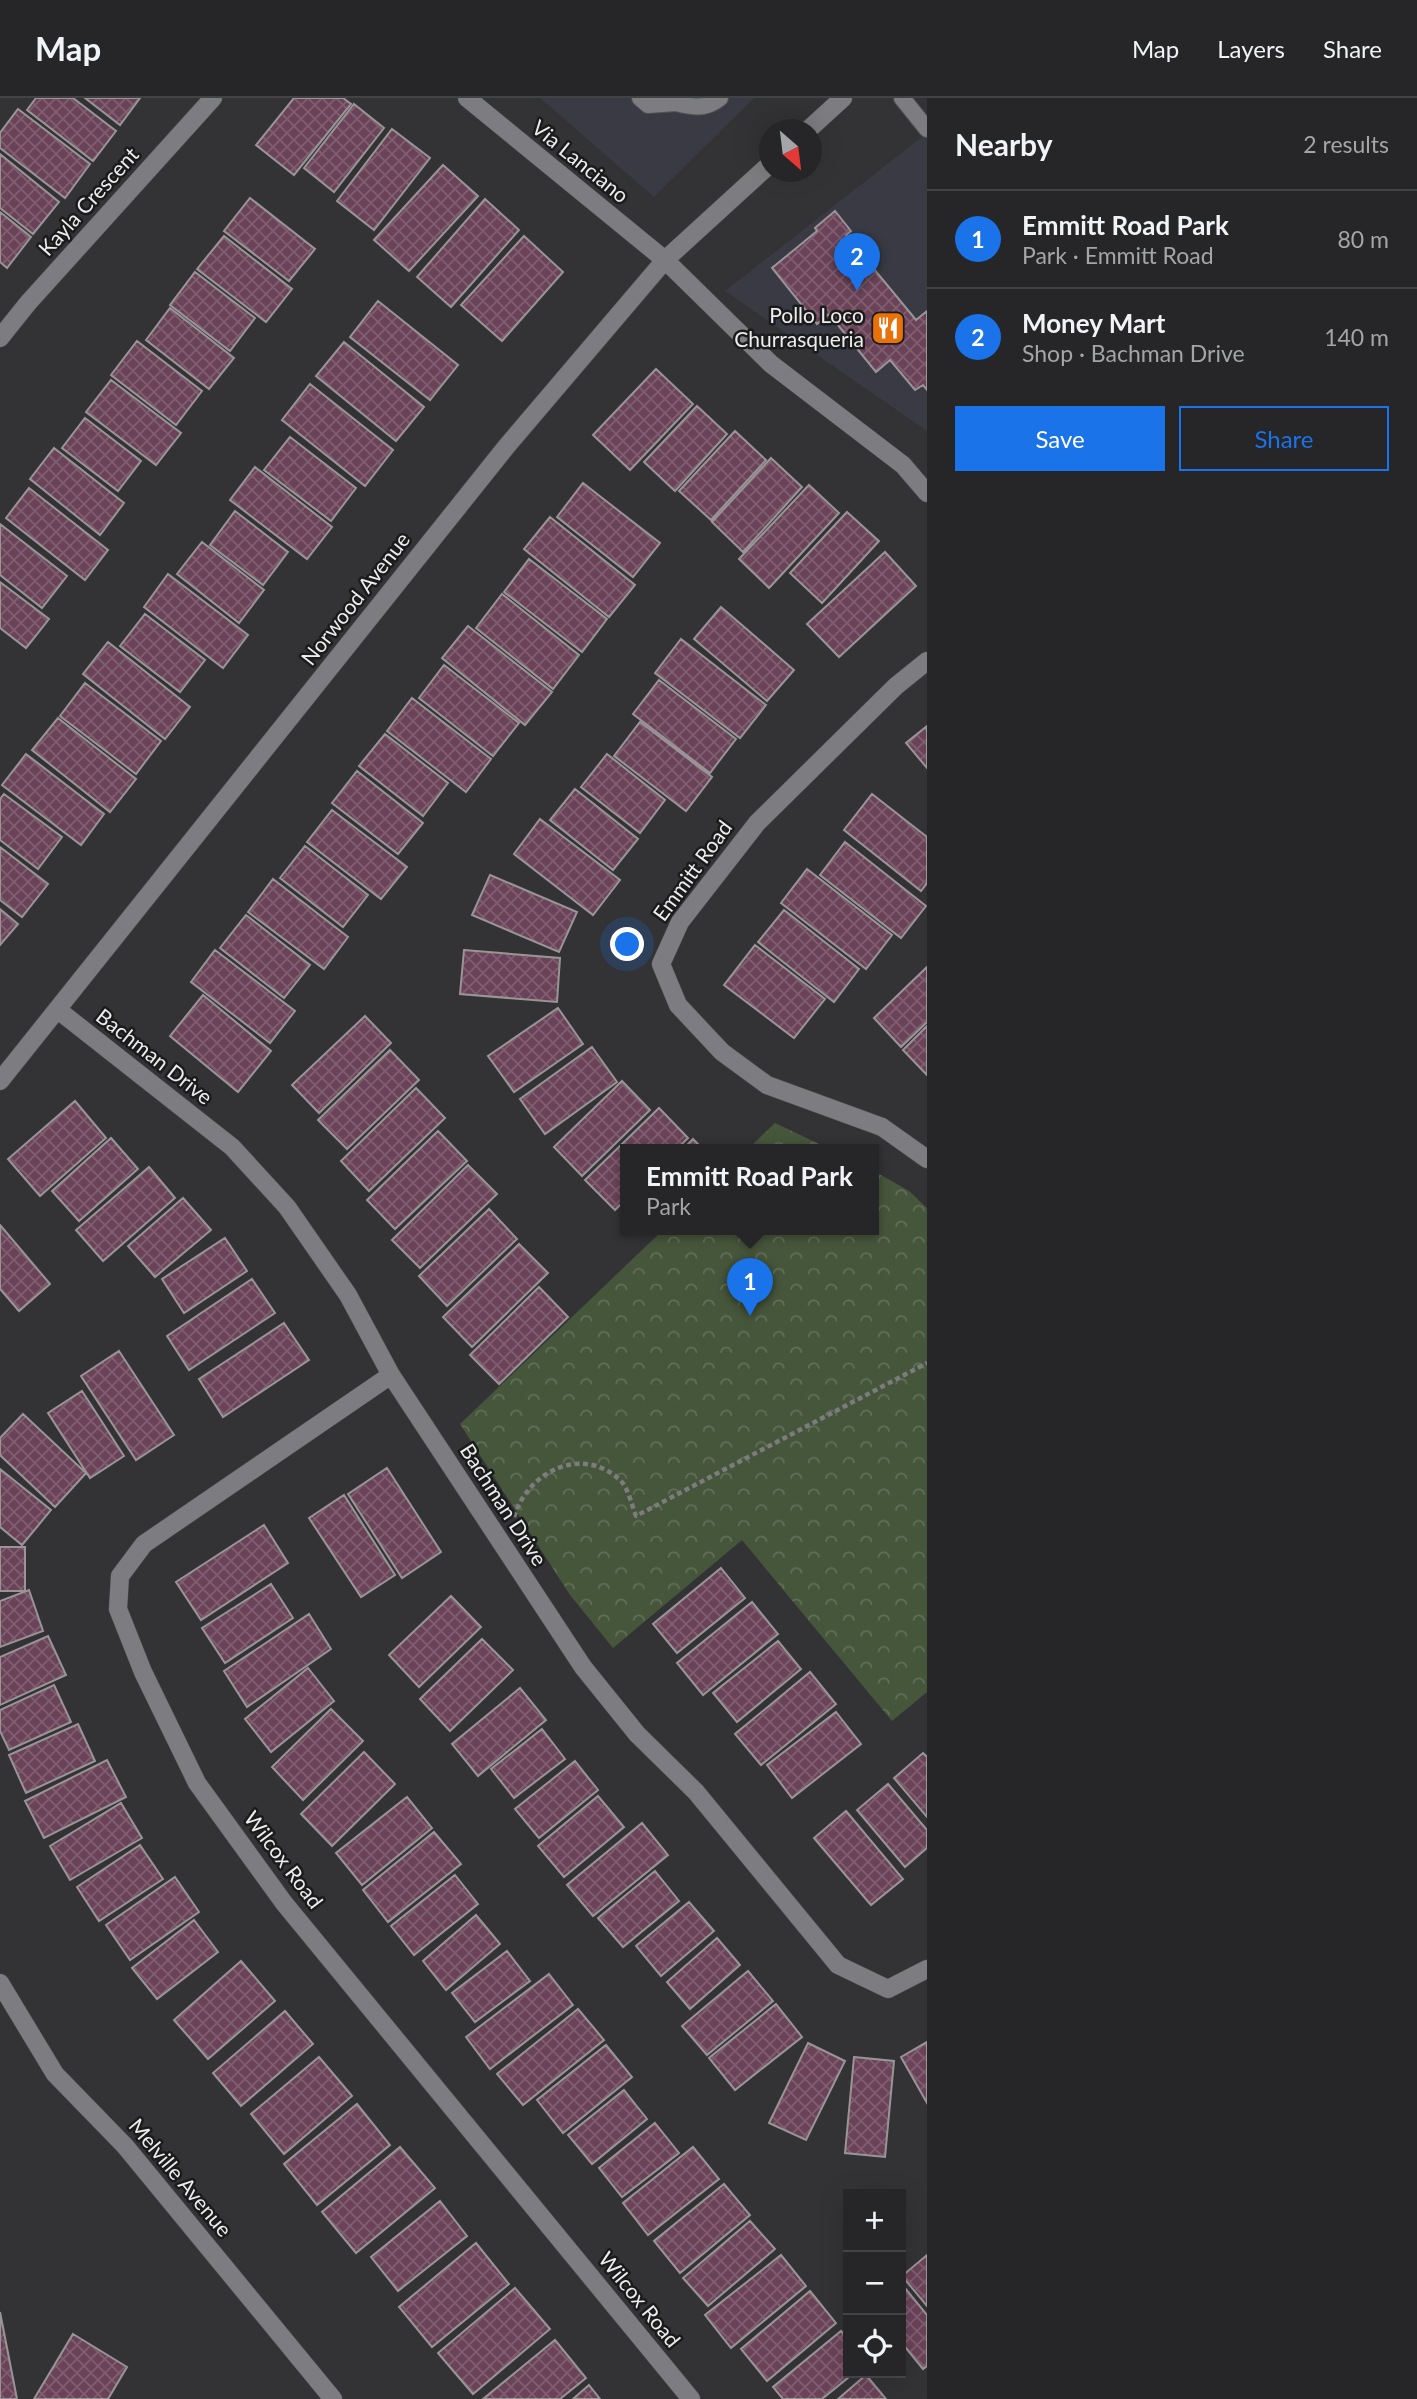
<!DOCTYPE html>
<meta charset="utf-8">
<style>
:root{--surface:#262628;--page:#2e2e30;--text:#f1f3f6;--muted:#a4a5a8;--line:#424345;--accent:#1a73e8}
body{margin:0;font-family:Lato,sans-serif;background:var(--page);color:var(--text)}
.controls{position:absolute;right:21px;bottom:21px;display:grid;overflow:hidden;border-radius:0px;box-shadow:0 7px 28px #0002}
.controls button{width:63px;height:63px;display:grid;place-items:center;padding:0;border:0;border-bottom:2px solid var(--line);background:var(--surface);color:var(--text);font:35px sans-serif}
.compass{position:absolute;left:759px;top:21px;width:63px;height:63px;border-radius:50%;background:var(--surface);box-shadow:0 7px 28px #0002;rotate:152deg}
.you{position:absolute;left:628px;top:847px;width:24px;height:24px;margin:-18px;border:5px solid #fff;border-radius:50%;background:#1a73e8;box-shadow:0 0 0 10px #1a73e833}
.badge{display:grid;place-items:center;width:46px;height:46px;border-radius:50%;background:var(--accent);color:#fff;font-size:23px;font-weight:700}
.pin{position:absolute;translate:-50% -58px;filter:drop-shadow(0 2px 4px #0008)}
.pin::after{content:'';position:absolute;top:37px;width:24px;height:21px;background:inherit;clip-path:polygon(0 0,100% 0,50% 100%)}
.popup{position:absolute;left:620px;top:1046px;width:259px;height:91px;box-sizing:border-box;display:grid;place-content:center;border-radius:0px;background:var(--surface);filter:drop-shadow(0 2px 5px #0005);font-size:23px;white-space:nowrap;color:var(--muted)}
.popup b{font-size:26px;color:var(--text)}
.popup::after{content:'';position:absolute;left:50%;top:100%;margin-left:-14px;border:14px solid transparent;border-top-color:var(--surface)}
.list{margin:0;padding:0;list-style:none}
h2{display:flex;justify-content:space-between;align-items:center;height:91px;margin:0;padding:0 28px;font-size:30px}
h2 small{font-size:23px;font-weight:400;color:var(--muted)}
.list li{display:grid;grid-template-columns:46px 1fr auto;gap:21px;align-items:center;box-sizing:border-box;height:98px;padding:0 28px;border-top:2px solid var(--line)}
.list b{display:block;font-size:26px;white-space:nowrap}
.list p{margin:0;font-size:23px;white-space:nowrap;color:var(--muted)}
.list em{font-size:23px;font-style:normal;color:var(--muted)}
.actions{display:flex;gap:14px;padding:21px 28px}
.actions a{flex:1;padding:16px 0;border:2px solid var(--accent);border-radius:0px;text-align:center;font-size:24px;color:var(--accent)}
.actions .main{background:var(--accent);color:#fff}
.icon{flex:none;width:38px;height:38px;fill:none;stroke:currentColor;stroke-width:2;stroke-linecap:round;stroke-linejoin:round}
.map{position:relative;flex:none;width:927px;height:2301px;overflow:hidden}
header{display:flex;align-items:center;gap:42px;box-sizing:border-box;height:98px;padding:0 35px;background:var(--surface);border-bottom:2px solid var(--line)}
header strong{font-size:33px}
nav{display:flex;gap:38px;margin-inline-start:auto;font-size:24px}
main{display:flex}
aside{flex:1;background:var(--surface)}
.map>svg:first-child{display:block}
</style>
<header>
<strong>Map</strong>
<nav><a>Map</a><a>Layers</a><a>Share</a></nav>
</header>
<main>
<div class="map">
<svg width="927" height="2301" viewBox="0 0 927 2301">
<defs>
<pattern id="park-crowns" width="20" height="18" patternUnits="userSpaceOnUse" patternTransform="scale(1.75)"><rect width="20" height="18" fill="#46563b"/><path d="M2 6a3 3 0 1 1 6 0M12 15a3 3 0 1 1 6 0" fill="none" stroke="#616f58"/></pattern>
<pattern id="building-cross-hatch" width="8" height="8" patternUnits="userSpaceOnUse" patternTransform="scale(1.75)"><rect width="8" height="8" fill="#6b4358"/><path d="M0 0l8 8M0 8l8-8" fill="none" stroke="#805e70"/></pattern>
</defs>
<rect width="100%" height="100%" fill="#333336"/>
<path fill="#393a43" d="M540,0h214l-100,99z
M927,35v298l-202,-140z"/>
<path fill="url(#park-crowns)" d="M775,1025l57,27h-85z
M874,1073l35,20 18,17v484l-35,29 -150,-181 -129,108 -43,-53 -110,-171 203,-194h211z"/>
<path fill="url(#building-cross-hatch)" stroke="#999597" stroke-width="2" d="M36,0h37l43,33 -23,30 -66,-51z
M85,0h55l-20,27z
M294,0h49l8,6 -57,71 -38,-30z
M354,6l30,24 -50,64 -30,-24z
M18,11l72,55 -25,34 -65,-50v-15z
M392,31l38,29 -56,72 -37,-29z
M0,56l59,48 -26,32 -33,-26z
M443,67l35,31 -69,75 -35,-31z
M250,100l65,51 -26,32 -65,-50z
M485,101l34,31 -68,77 -34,-30z
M835,113l16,20 -5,4 70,85 11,-9v79l-4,-5 -8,5 -25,-30 -14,12 -47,-58 -12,10 -45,-56 45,-37 -2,-3z
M0,114l31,25 -24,31 -7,-6z
M224,138l68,53 -26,33 -69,-53z
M524,138l39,36 -61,69 -41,-36z
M195,174l60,46 -25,33 -60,-46z
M378,203l80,64 -28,35 -80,-63z
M170,210l64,50 -25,31 -63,-49z
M137,243l65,50 -26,34 -65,-50z
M344,244l80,65 -28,34 -80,-65z
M656,271l37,35 -63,66 -37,-35z
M111,282l70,53 -25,32 -70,-53z
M310,286l83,66 -28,36 -83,-66z
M697,308l30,28 -52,57 -31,-29z
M85,320l56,43 -23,30 -56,-43z
M735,333l31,29 -55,60 -32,-29z
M290,339l66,51 -25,33 -67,-51z
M54,350l70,55 -24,32 -70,-56z
M771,360l31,29 -59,65 -31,-30z
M255,369l77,60 -25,32 -77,-59z
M583,385l77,60 -27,34 -76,-60z
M809,387l30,28 -70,75 -30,-29z
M29,390l79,62 -23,30 -79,-62z
M235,413l53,41 -25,33 -53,-40z
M847,414l32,29 -57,62 -32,-30z
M550,419l85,68 -26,32 -85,-68z
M0,426l67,52 -25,32 -42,-33z
M202,444l62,48 -25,33 -62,-49z
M885,454l31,34 -77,71 -32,-33z
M529,461l78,60 -25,33 -78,-60z
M168,476l80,61 -25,33 -79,-61z
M0,484l49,37 -23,29 -26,-20z
M502,496l77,61 -26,34 -77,-61z
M721,509l73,63 -27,31 -73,-62z
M145,516l60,46 -25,32 -60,-46z
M468,528l84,66 -27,33 -83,-67z
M681,541l85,66 -26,33 -85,-65z
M108,544l82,65 -25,32 -82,-65z
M444,567l75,58 -26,33 -74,-58z
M659,582l77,59 -26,34 -77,-59z
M85,585l76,58 -25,33 -76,-58z
M412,600l79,61 -25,33 -79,-61z
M58,620l78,61 -26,33 -78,-62z
M640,624l72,55 -26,34 -72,-55z
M927,628v42l-21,-25z
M385,636l63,49 -25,33 -64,-50z
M26,656l78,60 -23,31 -79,-60z
M607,656l58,46 -25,33 -59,-46z
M357,673l66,52 -25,31 -66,-51z
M575,691l63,50 -25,31 -63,-50z
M4,696l58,43 -24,32 -38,-29v-41z
M872,696l55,43v46l-6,8 -77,-61z
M332,712l75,57 -26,32 -74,-57z
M540,721l80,61 -27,35 -79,-61z
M845,744l81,64 -25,32 -81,-63z
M305,748l63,49 -25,32 -63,-49z
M0,749l48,37 -26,33 -22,-17z
M807,771l85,66 -26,34 -85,-66z
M490,777l87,37 -18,40 -87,-37z
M273,781l75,58 -24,32 -76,-57z
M0,811l18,15 -18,21z
M784,812l75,59 -25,33 -76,-60z
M246,817l64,50 -26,33 -64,-50z
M755,847l70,54 -31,39 -70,-53z
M215,852l80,61 -25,32 -79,-61z
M464,852l96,8 -3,44 -97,-8z
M927,869v55l-26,25 -27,-29z
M203,897l68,56 -33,41 -68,-56z
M558,910l25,36 -69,48 -26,-36z
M365,918l26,27 -72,70 -27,-28z
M927,928v49l-24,-25z
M592,949l25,35 -72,52 -25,-35z
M390,952l29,30 -72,69 -29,-29z
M622,983l28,29 -68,66 -28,-29z
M416,990l29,30 -76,73 -28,-30z
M75,1003l31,37 -66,58 -32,-37z
M659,1010l29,30 -12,12h-50v49l-11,11 -30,-30z
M438,1033l29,30 -72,68 -28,-29z
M111,1040l27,31 -59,52 -27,-30z
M693,1041l11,11h-22z
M468,1067l29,29 -77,74 -28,-28z
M149,1069l26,31 -72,63 -27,-31z
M183,1100l28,32 -56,47 -27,-31z
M489,1111l28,30 -70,67 -28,-30z
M0,1127l50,59 -31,27 -19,-22z
M225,1140l22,33 -63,42 -22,-34z
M519,1146l29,29 -76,74 -29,-30z
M252,1181l23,34 -86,57 -22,-34z
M539,1189l29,30 -69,67 -29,-29z
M284,1225l25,37 -86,57 -24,-38z
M119,1253l55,84 -38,25 -55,-84z
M82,1293l42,65 -34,22 -42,-65z
M23,1316l63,59 -31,34 -55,-52v-17z
M387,1370l54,84 -39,26 -54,-84z
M0,1371l51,41 -29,35 -22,-18z
M344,1397l51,80 -34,22 -52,-79z
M264,1427l24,38 -87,57 -25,-38z
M0,1449h25v44h-25z
M721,1470l24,30 -68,55 -24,-29z
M271,1486l22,34 -68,45 -23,-35z
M29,1492l14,41 -43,16v-46z
M451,1498l30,31 -62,60 -30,-32z
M752,1504l26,32 -75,61 -26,-32z
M309,1516l22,35 -84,58 -23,-36z
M48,1538l18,39 -66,30v-48z
M482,1541l31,31 -63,61 -30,-32z
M778,1543l23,28 -64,53 -24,-29z
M308,1570l26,33 -63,51 -26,-33z
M810,1574l26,32 -75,61 -26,-31z
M54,1587l17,37 -62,28 -9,-19v-21z
M520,1590l26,32 -68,56 -26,-32z
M331,1611l32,32 -60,59 -31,-33z
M836,1614l25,32 -69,54 -25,-33z
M78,1626l17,37 -69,32 -17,-38z
M542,1631l23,30 -51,39 -23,-29z
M364,1654l31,32 -63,62 -31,-32z
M923,1655l4,4v60l-33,-39z
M107,1662l19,37 -82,41 -19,-37z
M575,1663l23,29 -59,48 -24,-29z
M888,1686l39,46v18l-22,19 -48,-57z
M598,1698l26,31 -60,50 -26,-31z
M407,1699l25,31 -70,57 -26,-32z
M121,1705l21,35 -72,42 -20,-34z
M846,1713l57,68 -32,26 -57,-67z
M642,1725l26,32 -75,61 -26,-31z
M434,1734l27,32 -73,58 -25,-32z
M140,1747l23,34 -64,42 -22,-34z
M655,1773l24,30 -56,46 -25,-29z
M455,1777l23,29 -64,51 -23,-29z
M175,1779l24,35 -69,48 -24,-35z
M689,1804l25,29 -53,45 -25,-30z
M476,1817l24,29 -54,46 -23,-29z
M194,1822l24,32 -61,47 -25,-31z
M717,1840l23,27 -50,44 -23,-27z
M507,1853l23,30 -55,41 -23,-29z
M241,1863l34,40 -67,58 -34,-39z
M748,1873l25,30 -66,54 -25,-29z
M549,1876l24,31 -83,64 -24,-32z
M776,1906l26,33 -67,53 -26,-32z
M578,1911l26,31 -81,65 -26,-31z
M285,1913l28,33 -72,62 -28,-33z
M927,1944v61l-26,-46z
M808,1945l37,18 -39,79 -37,-17z
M606,1947l26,32 -69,56 -26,-33z
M319,1959l33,39 -68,58 -33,-40z
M854,1959l40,4 -9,96 -40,-4z
M624,1992l23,29 -55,45 -24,-29z
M357,2006l33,41 -73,60 -33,-41z
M655,2025l24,30 -57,44 -23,-29z
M400,2049l35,41 -79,65 -34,-41z
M693,2049l26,32 -71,56 -25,-32z
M724,2086l26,31 -70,58 -26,-32z
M440,2103l27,35 -69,55 -27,-34z
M750,2123l25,28 -67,57 -25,-28z
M476,2145l33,41 -77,63 -33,-40z
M781,2157l25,31 -75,62 -26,-33z
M927,2157v51l-25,-30z
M901,2185l26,32v51l-4,3 -22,-27z
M515,2190l35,41 -77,65 -35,-41z
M810,2193l26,32 -69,58 -26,-32z
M0,2214l17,87h-17z
M841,2233l7,8v34h6l-32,26h-39l-10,-12z
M73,2236l54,33 -19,32h-74z
M555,2242l31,38 -26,21h-77z
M866,2277l20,24h-48z
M589,2287l11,14h-27z"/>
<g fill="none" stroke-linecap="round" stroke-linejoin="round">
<g stroke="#515254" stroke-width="18">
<path id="service" d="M640,0l8,7 28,-2 5,-5
M902,0l25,31
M676,5c16,4 30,7 44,-5"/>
</g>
<g stroke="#515254" stroke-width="19">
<path id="minor" d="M467,0l198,162 106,104 132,101 24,28
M808,32l35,-32
M0,240l28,-35 185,-205
M927,563l-31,25 -139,137 -77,99 -19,42 17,41 44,47 45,33 115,42 45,32
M58,912l174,137 55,60 61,88 43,80 192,292 54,67 59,58 142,173 50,24 39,-20
M0,983l506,-634 159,-187 104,-95
M391,1277l-247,169 -24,32 -2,33 25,63 54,111 87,120 407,496"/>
</g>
<g stroke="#515254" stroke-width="19">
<path id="tertiary" d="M0,1885l55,91 70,72 208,253"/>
</g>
<path stroke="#7c7c7f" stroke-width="4.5" stroke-dasharray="5 3.5" stroke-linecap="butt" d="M514,1419c14,-46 69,-73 107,-36 7,7 11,25 15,35l291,-153"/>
<use href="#service" stroke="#7d7d81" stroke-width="16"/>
<use href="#minor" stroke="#7d7d81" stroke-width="18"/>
<use href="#tertiary" stroke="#7d7d81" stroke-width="18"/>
</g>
<defs>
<g id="restaurant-square" transform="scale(1.75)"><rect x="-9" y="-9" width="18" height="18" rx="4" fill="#e8710a" stroke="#1b1b1c"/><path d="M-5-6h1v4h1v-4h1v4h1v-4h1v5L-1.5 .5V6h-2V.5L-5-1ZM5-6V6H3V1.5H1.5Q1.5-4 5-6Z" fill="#fff"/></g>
</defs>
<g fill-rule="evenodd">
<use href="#restaurant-square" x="888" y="230"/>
</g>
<g text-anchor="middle" stroke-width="5" stroke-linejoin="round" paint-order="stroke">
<g font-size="21" fill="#ededef" stroke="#1b1b1c">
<text transform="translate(580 64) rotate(39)" y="7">Via Lanciano</text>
<text transform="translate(89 104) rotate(-48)" y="7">Kayla Crescent</text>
<text transform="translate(356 501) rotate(-52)" y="7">Norwood Avenue</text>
<text transform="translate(693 773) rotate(-54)" y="7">Emmitt Road</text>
<text transform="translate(154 959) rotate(38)" y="7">Bachman Drive</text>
<text transform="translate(503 1407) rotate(57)" y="7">Bachman Drive</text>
<text transform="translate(283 1762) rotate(53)" y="7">Wilcox Road</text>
<text transform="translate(180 2080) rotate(50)" y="7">Melville Avenue</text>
<text transform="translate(639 2202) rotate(51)" y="7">Wilcox Road</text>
</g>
<g font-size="21" fill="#ededef" stroke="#1b1b1c" text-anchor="end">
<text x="864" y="225">Pollo Loco<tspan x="864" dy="24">Churrasqueria</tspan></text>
</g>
</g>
</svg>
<div class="controls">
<button>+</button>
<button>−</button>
<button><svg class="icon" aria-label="locate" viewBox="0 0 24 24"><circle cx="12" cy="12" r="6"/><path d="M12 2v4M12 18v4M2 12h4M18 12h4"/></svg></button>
</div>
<svg class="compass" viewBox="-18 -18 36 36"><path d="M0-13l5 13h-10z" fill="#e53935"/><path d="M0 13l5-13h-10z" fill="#a4a5a8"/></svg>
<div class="you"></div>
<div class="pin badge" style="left:750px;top:1218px">1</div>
<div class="popup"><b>Emmitt Road Park</b>Park</div>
<div class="pin badge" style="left:857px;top:193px">2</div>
</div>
<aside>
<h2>Nearby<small>2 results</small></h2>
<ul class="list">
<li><span class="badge">1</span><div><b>Emmitt Road Park</b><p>Park · Emmitt Road</p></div><em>80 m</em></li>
<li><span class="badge">2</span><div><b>Money Mart</b><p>Shop · Bachman Drive</p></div><em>140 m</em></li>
</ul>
<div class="actions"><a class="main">Save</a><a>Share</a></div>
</aside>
</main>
